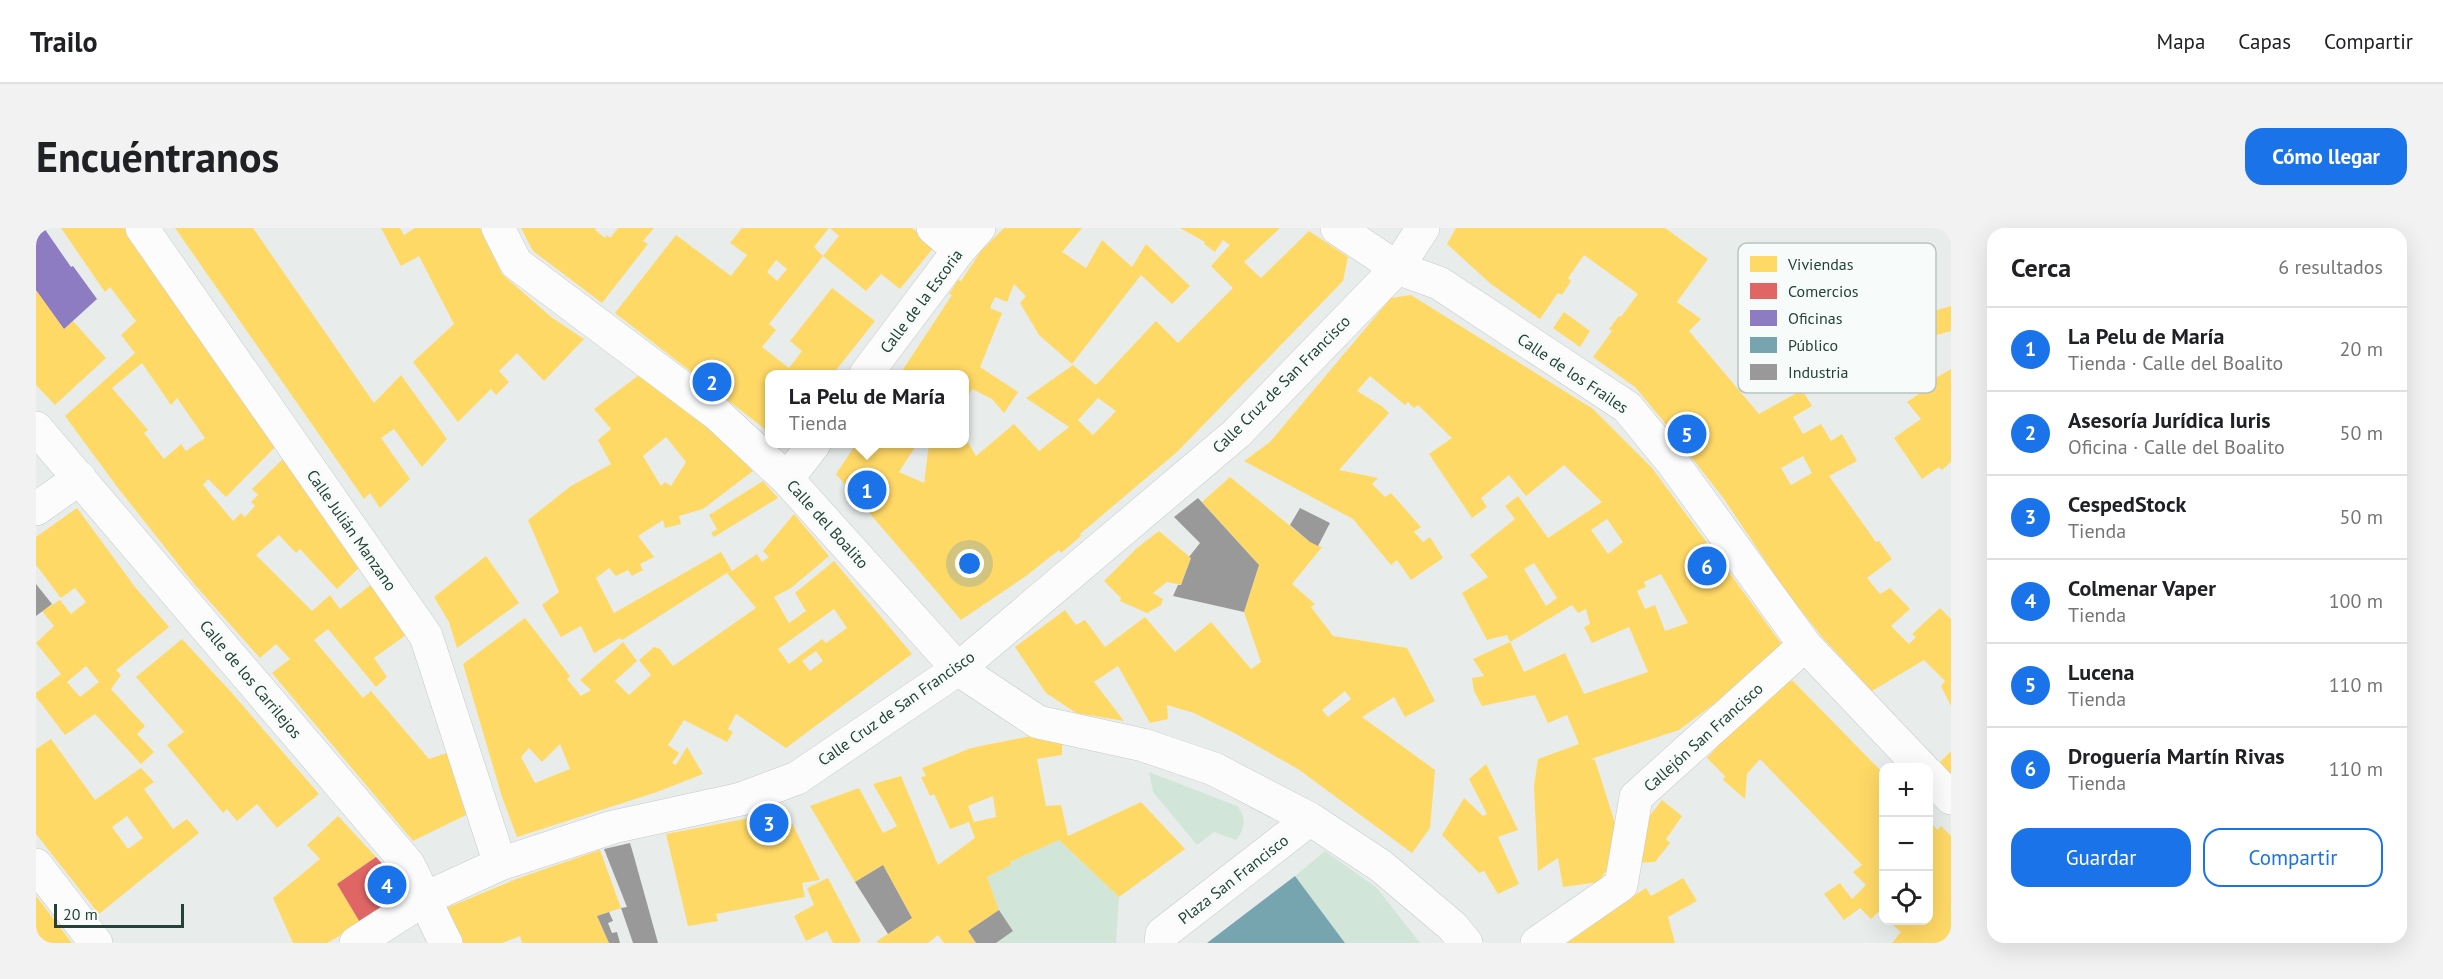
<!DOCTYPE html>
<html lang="es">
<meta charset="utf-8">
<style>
:root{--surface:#fff;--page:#f2f2f2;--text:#202124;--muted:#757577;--line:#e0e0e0;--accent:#1a73e8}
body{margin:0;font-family:"PT Sans",sans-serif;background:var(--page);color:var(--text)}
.controls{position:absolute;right:18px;bottom:18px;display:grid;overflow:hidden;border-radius:12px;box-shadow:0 6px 24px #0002}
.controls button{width:54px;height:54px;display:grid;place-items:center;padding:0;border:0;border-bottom:2px solid var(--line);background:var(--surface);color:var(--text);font:30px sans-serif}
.scale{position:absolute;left:18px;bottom:15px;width:130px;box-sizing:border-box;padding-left:6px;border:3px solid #24423a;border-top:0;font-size:16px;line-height:21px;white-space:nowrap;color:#24423a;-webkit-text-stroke:4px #f7fbf9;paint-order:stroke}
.you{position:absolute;left:934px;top:336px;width:21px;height:21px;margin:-15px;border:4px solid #fff;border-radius:50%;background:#1a73e8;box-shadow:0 0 0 9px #1a73e833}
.badge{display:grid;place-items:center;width:39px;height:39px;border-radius:50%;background:var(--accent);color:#fff;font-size:20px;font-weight:700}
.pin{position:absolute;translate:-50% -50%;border:3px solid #fff;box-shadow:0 2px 6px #0006}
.popup{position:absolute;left:729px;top:142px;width:204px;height:78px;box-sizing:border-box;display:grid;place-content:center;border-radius:12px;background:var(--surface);filter:drop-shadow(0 2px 4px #0005);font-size:20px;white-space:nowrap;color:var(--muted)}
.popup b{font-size:22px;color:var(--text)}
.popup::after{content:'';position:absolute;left:50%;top:100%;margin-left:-12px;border:12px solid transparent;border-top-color:var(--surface)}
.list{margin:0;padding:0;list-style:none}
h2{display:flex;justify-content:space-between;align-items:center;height:78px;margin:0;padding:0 24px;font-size:26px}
h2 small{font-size:20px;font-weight:400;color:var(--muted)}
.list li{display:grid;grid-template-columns:39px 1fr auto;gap:18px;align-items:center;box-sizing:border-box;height:84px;padding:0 24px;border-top:2px solid var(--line)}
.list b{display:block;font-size:22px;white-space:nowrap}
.list p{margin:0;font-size:20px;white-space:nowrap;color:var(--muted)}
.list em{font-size:20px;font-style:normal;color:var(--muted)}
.actions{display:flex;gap:12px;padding:18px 24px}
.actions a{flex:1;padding:14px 0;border:2px solid var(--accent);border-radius:18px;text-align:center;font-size:21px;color:var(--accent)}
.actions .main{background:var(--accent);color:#fff}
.icon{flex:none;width:33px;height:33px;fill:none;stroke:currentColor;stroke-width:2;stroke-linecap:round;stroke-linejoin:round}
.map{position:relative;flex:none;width:1915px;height:715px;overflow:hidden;border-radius:18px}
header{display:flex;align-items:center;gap:36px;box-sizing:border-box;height:84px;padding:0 30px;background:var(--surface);border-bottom:2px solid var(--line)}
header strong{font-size:28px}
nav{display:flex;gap:33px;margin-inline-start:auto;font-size:21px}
.intro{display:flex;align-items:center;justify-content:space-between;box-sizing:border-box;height:144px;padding:0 36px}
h1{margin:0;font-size:42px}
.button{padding:15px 27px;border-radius:18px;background:var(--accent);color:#fff;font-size:21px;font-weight:700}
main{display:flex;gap:36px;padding:0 36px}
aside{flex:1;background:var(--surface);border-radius:18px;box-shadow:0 6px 24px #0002}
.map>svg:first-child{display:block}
</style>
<header>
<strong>Trailo</strong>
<nav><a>Mapa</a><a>Capas</a><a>Compartir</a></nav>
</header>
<div class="intro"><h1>Encuéntranos</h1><a class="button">Cómo llegar</a></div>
<main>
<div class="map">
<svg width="1915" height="715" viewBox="0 0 1915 715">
<rect width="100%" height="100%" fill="#e8edeb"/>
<path fill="#d1e6d8" d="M1113,544l88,34c10,11 8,23 -1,34l-22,-8 -17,13 -44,-53z
M1023,612l60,57 -3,46h-120l17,-12 -14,-21 -12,-33 23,-15z
M1289,623l52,37 43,55h-75l-50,-67z"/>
<path fill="#ffd966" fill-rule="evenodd" d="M25,0h66l151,216 -52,53 -18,-18 -5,6 30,36 8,-8 4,4 10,-11 -4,-4 7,-7 -6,-6 34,-33 76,109 -25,24 -37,-40 -4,4 -17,-18 -23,20 56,56 18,-16 10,14 33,-26 33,52 -32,23 13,19 -11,10 -48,-58 -14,11 49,58 8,-7 58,68 18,-6 19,62 -53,26 -141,-168 18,-14 -14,-15 -16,14 -66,-74 -76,-96 -53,-72 70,-63 -14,-18 15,-14 -26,-34 -5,5zM106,135l29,42 6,-7 28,40 -19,13 -5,-7 -17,15 -20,-26 4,-3 -36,-42z
M139,0h78l121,175 27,-28 46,64 -25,28 -28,-38 -13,9 29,41 -30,29 -10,-15 -6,6z
M345,0h19l4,7 11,-7h65l22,46 49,43 33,22 -40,42 -27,-28 -18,18 10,11 -13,13 -5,-6 -33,33 -45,-60 41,-38 -35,-68 -18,10z
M485,0h75l-1,2 10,8 2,-3 3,3 8,-10h36l-11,13 5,3 -46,59 -69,-52z
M706,0h87l-15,19 9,9 16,-20 -9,-8h82l22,19 -34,42 -19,-15 -15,17 -43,-35 -54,68 7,6 -14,17 27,21 13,-17 -12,-10 42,-53 43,33 -42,53h-63v59l-155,-120 61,-78 55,41 16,-21 -17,-12zM740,32l11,9 -10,12 -10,-9z
M968,0h78l-20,24 24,16 16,-28 30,27 14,-23 44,42 -18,18 -31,-29 -69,89 -33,-29 -19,-32 6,-7 -12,-12 -7,18 -12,-5 -5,11 12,5 -22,54 38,25 -14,21 -12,-14 -20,-10 -4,8 -4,-2v-21h-64l52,-79 -3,-1 9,-14 3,1 20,-30z
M1144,0h100l-36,34 17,16 48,-47 39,26 -5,24 -166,171 -97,82 1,2 -20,17 -2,-3 -33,26 -65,44 -125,-146 20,-30h61l-18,28 25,11 5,-39h35v-9l12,21 38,-32 25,27 30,-24 -43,-29 47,-33 23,20 60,-64 22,22 55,-55 -22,-22 19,-21 -7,-5 -8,12 -11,-8 1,-2zM1062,170l18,13 -23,24 -15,-15z
M1420,0h209l43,31 -31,43 24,17 -12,12 70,83 43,-24 10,16 -19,11 10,17 18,-10 10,17 11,-7 15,27 -28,15 47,66 3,-1 13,18 -25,19 13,16 10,-6 20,21 -19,17 18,18 7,-7 -4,-3 28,-26 11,11v87l-10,-20 4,-5 -21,-21 -52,31 -50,-54 -37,-47 -61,-91 -64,-82 -25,-30 -42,-30 19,-26 -3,-2 10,-13 2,1 17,-23 -54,-39 -16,23 3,3 -9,14 -4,-2 -18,26 -49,-35 -44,-40zM1767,228l9,17 -21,12 -10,-17z
M1748,46l47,71 -21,14 -23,12 -35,-62z
M0,62l28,39 9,-8 33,37 -51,47 -19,-20z
M1375,67l182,114 59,59 134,182 -107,80 -88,29 4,1 27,85 -23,37 -36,5 -5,-29 -20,13 -4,-85 4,-27 41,-15 -12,-29 -19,8 -13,-28 -53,11 -8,-15 -2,-13 12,-2 -11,-17 37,-17 14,30 41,-19 19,41 64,-22 -19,-45 -37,16 -8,-16 6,-3 -4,-15 -8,4 -6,-8 -62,37 -3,-7 -20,5 -25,-47 26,-16 -18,-22 45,-36 -10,-13 13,-10 30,42 54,-36 -38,-37 -38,31 -17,-21 -28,23 6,9 -15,11 -43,-64 23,-16 -34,-33 -4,3 -6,-6 -3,3 -35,-29 -13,15 26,16 6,6 -50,57 39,8 -6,6 13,13 6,-4 30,34 -7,5 9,10 7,-5 13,21 -32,22 -14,-20 -6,5 -38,-46 -109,-58 26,-19 121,-144zM1571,291l16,23 -15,12 -17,-24zM1498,335l23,35 -11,8 -22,-37zM1625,346l27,49 -23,8 -10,-26 -10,4 -8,-18 9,-4 -2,-5z
M1915,78v25l-18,5 -3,-24z
M1528,84l26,19 -10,16 -27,-19z
M1915,141v93l-9,8 -3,-3 -17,12 -28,-41 27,-19 -14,-17 13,-9 -3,-4z
M603,147l70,52 44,44 -50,38 -24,7 2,8 -16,4 -2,-8 -25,16 16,21 -14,7 3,6 -11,6 -4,-6 -12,6 -7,-8 -13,10 18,35 107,-61 11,19 25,-17 5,8 7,-5 -6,-6 31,-37 35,42 -38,32 -17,9 15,26 17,-12 -11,-18 39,-32 78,93 -126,94 -50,-34 -8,15 5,3 -6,10 -43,-22 -16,25 11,8 -7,10 4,2 11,-18 16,27 -46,18 -140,45 -15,-40 -39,-133 62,-46 45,58 -3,3 14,17 10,-6 -11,-10 43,-38 14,19 -22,20 14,14 22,-20 -12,-15 15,-13 6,2 13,17 83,-58 -29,-35 -105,67 -2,-2 -26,15 -13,-27 -20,11 -19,-32 17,-13 -31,-72 43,-34 40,-22 -13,-24 13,-11 -17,-20zM630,209l20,25 -15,24 -6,-4 -4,4 -18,-30zM798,381l13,19 -21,15 -4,-4 -33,25 -11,-15zM780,423l7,10 -13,10 -8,-10zM524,516l10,25 -35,14 -14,-26 8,-9 13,14z
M1194,249l80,65 12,5 -30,37 23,20 -4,3 22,29 74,12 28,53 -30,16 -11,-20 -32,20 73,53 -5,58 -18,25 -114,-84 -62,-35 -42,-21 -27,-8 1,14 -18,4 -32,-57 -24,16 30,39 -48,-8 -30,-20 -31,-46 50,-37 11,15 9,-5 20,27 40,-30 30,35 36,-30 40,47 10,-7 -17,-50 15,-47 -57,-63zM1309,463l6,8 -23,18 -6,-7z
M727,253l15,17 -64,39 -3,-4 6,-4 -8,-14z
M41,280l58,79 34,40 -53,43 5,5 -10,14 34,37 -8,8 17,18 -13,12 -46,-50 -30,21 -29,-38v-4l25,-19 -25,-31 18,-17 -12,-15 18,-11 11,14 15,-12 -11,-14 -14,10 -25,-33v-28zM50,438l13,16 -19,15 -13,-15z
M1123,303l32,27 -10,27 -14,-3 -14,11 10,6 -2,6 -14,8 -27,-12 1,-3 -17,-17 33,-33z
M450,328l33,47 -62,45 -8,-26 -15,-25z
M146,411l49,53 88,102 -42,34 -20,-24 -20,17 -10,-12 -4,4 -56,-68 17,-13 -48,-55z
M1757,453l91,93v143l-6,-5 -7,7 -11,-11 -16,12 -20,-26 16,-11 12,16 14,-14 -13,-13 9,-7 -102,-106 -13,15 -2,25 -22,-19 2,-4 -18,-18 68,-76z
M995,508l31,8v11l-25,4 9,47 15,-1 7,31 73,-34 44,47 -66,48 -60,-57 -49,22 1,3 -24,12 12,33 -31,21 8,12h-32l-6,-8 -10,8h-50l-1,-2 35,-23 -29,-53 -28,17 -45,-76 49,-18 24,45 14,-7 -24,-42 28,-8 37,89 37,-27 -6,-16 -19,7 -16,-35 -4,2 -9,-19 5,-1 -4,-8 49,-20zM957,568l3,21 -22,5 -6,-16z
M15,511l44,61 46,-32 13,14 -10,7 29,40 14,-10 12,14 -100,81 -63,-80v-85zM91,588l16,22 -15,11 -16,-22z
M1915,523v23l-12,-11z
M1450,536l32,66 -20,7 21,47 -21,10 -14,-23 -5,2 -37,-38 22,-37 19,18 4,-2 -18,-35z
M1626,572l20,16 -16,23 4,4 -15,19 -16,1 -2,-31z
M750,583l34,69 -18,3 3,14 -89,17 2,7 -30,5 -22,-92z
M302,588l38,41 -39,27 24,40 -34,19h-34l-20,-45 47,-39 -13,-14z
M1893,593l9,9 3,-4 10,10v107h-59l9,-11 -13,-11h41z
M564,622l21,58 -24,8 12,27h-87l-2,-7 -18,7h-41l-17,-34 75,-31z
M792,650l33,63 -3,2h-25l-6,-12 -21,10 -12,-25 20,-11 -7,-17z
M1647,650l14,23 -29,16 7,26h-109l2,-6 78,-49 5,8z
M0,668l10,13 26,34h-36z"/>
<path fill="#e06666" d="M340,629l29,31 -2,12 -42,24 -24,-40z"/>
<path fill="#8e7cc3" d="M5,0h3l27,39 2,-1 24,33 -33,30 -28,-39v-59z"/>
<path fill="#76a5af" d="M1259,648l50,67h-138z"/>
<path fill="#999" d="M1162,270l61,67 -15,47 -71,-16 5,-11h3l10,-27 -2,-1 11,-14 -26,-26z
M1264,280l30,15 -12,23 -8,-4 -20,-17z
M0,356l16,20 -16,12z
M594,615l3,10 25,90h-25l-12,-35 6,-1 -23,-58z
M847,637l29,53 -24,16 -33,-52z
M963,682l14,21 -17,12h-20l-8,-12z
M573,684l4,9 -5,2 4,10 5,-1 3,11h-11l-12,-27z"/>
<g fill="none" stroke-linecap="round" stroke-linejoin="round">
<g stroke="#c5cac8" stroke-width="34">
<path id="minor" d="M106,0l284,408 74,228
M462,0l18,35 201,151 70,65 171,190 80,53 105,23 71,24 96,50 71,47 71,60 14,17
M897,0l26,22
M1301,0l60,40 42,15 188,124 46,56 132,182 117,123
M830,146l93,-124 20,-22
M0,200l372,436c14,26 24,53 38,79
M751,251l27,-35
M0,281l44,-31
M1892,546l23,24
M0,637l60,78
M320,715l70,-45 74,-34 113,-37 128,-28 56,-21 161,-109 279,-236 160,-165 26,-40
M1125,715l1,-9 148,-115
M1501,715l84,-58 15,-88 169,-152"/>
</g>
<use href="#minor" stroke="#fcfcfc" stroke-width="33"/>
</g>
<g text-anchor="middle" stroke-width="6" stroke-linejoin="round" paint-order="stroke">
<g font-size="16" fill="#24423a" stroke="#f7fbf9">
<text transform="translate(885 73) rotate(-53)" y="6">Calle de la Escoria</text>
<text transform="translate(1537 145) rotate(34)" y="6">Calle de los Frailes</text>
<text transform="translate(1245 156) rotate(-45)" y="6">Calle Cruz de San Francisco</text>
<text transform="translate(792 296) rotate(48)" y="6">Calle del Boalito</text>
<text transform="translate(316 302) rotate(55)" y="6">Calle Julián Manzano</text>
<text transform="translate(215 451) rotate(50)" y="6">Calle de los Carrilejos</text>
<text transform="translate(860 480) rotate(-35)" y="6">Calle Cruz de San Francisco</text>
<text transform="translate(1667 509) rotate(-42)" y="6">Callejón San Francisco</text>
<text transform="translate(1197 651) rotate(-38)" y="6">Plaza San Francisco</text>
</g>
</g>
<rect x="1702" y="15" width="198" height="150" rx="9" fill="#f7fbf9" stroke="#b8c4c0" stroke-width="1.5"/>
<rect x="1714" y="28" width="27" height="16" fill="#ffd966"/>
<rect x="1714" y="55" width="27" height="16" fill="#e06666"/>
<rect x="1714" y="82" width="27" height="16" fill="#8e7cc3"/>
<rect x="1714" y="109" width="27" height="16" fill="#76a5af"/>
<rect x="1714" y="136" width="27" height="16" fill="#999"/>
<g font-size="16" fill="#24423a">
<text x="1752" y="42">Viviendas</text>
<text x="1752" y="69">Comercios</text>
<text x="1752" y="96">Oficinas</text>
<text x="1752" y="123">Público</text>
<text x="1752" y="150">Industria</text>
</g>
</svg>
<div class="controls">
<button>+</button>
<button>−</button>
<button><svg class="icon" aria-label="locate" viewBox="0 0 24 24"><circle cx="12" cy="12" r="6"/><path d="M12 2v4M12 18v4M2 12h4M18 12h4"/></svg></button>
</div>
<div class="scale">20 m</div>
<div class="you"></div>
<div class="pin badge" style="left:831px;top:262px">1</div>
<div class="popup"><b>La Pelu de María</b>Tienda</div>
<div class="pin badge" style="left:676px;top:154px">2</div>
<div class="pin badge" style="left:733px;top:595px">3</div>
<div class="pin badge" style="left:351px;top:657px">4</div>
<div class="pin badge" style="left:1651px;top:206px">5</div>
<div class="pin badge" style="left:1671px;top:338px">6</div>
</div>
<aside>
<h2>Cerca<small>6 resultados</small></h2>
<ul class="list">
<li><span class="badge">1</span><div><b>La Pelu de María</b><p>Tienda · Calle del Boalito</p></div><em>20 m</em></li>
<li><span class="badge">2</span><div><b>Asesoría Jurídica Iuris</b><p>Oficina · Calle del Boalito</p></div><em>50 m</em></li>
<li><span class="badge">3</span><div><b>CespedStock</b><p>Tienda</p></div><em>50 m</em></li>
<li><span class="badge">4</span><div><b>Colmenar Vaper</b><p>Tienda</p></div><em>100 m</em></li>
<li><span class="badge">5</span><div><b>Lucena</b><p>Tienda</p></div><em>110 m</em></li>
<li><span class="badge">6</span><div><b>Droguería Martín Rivas</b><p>Tienda</p></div><em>110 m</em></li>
</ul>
<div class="actions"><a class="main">Guardar</a><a>Compartir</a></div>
</aside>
</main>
